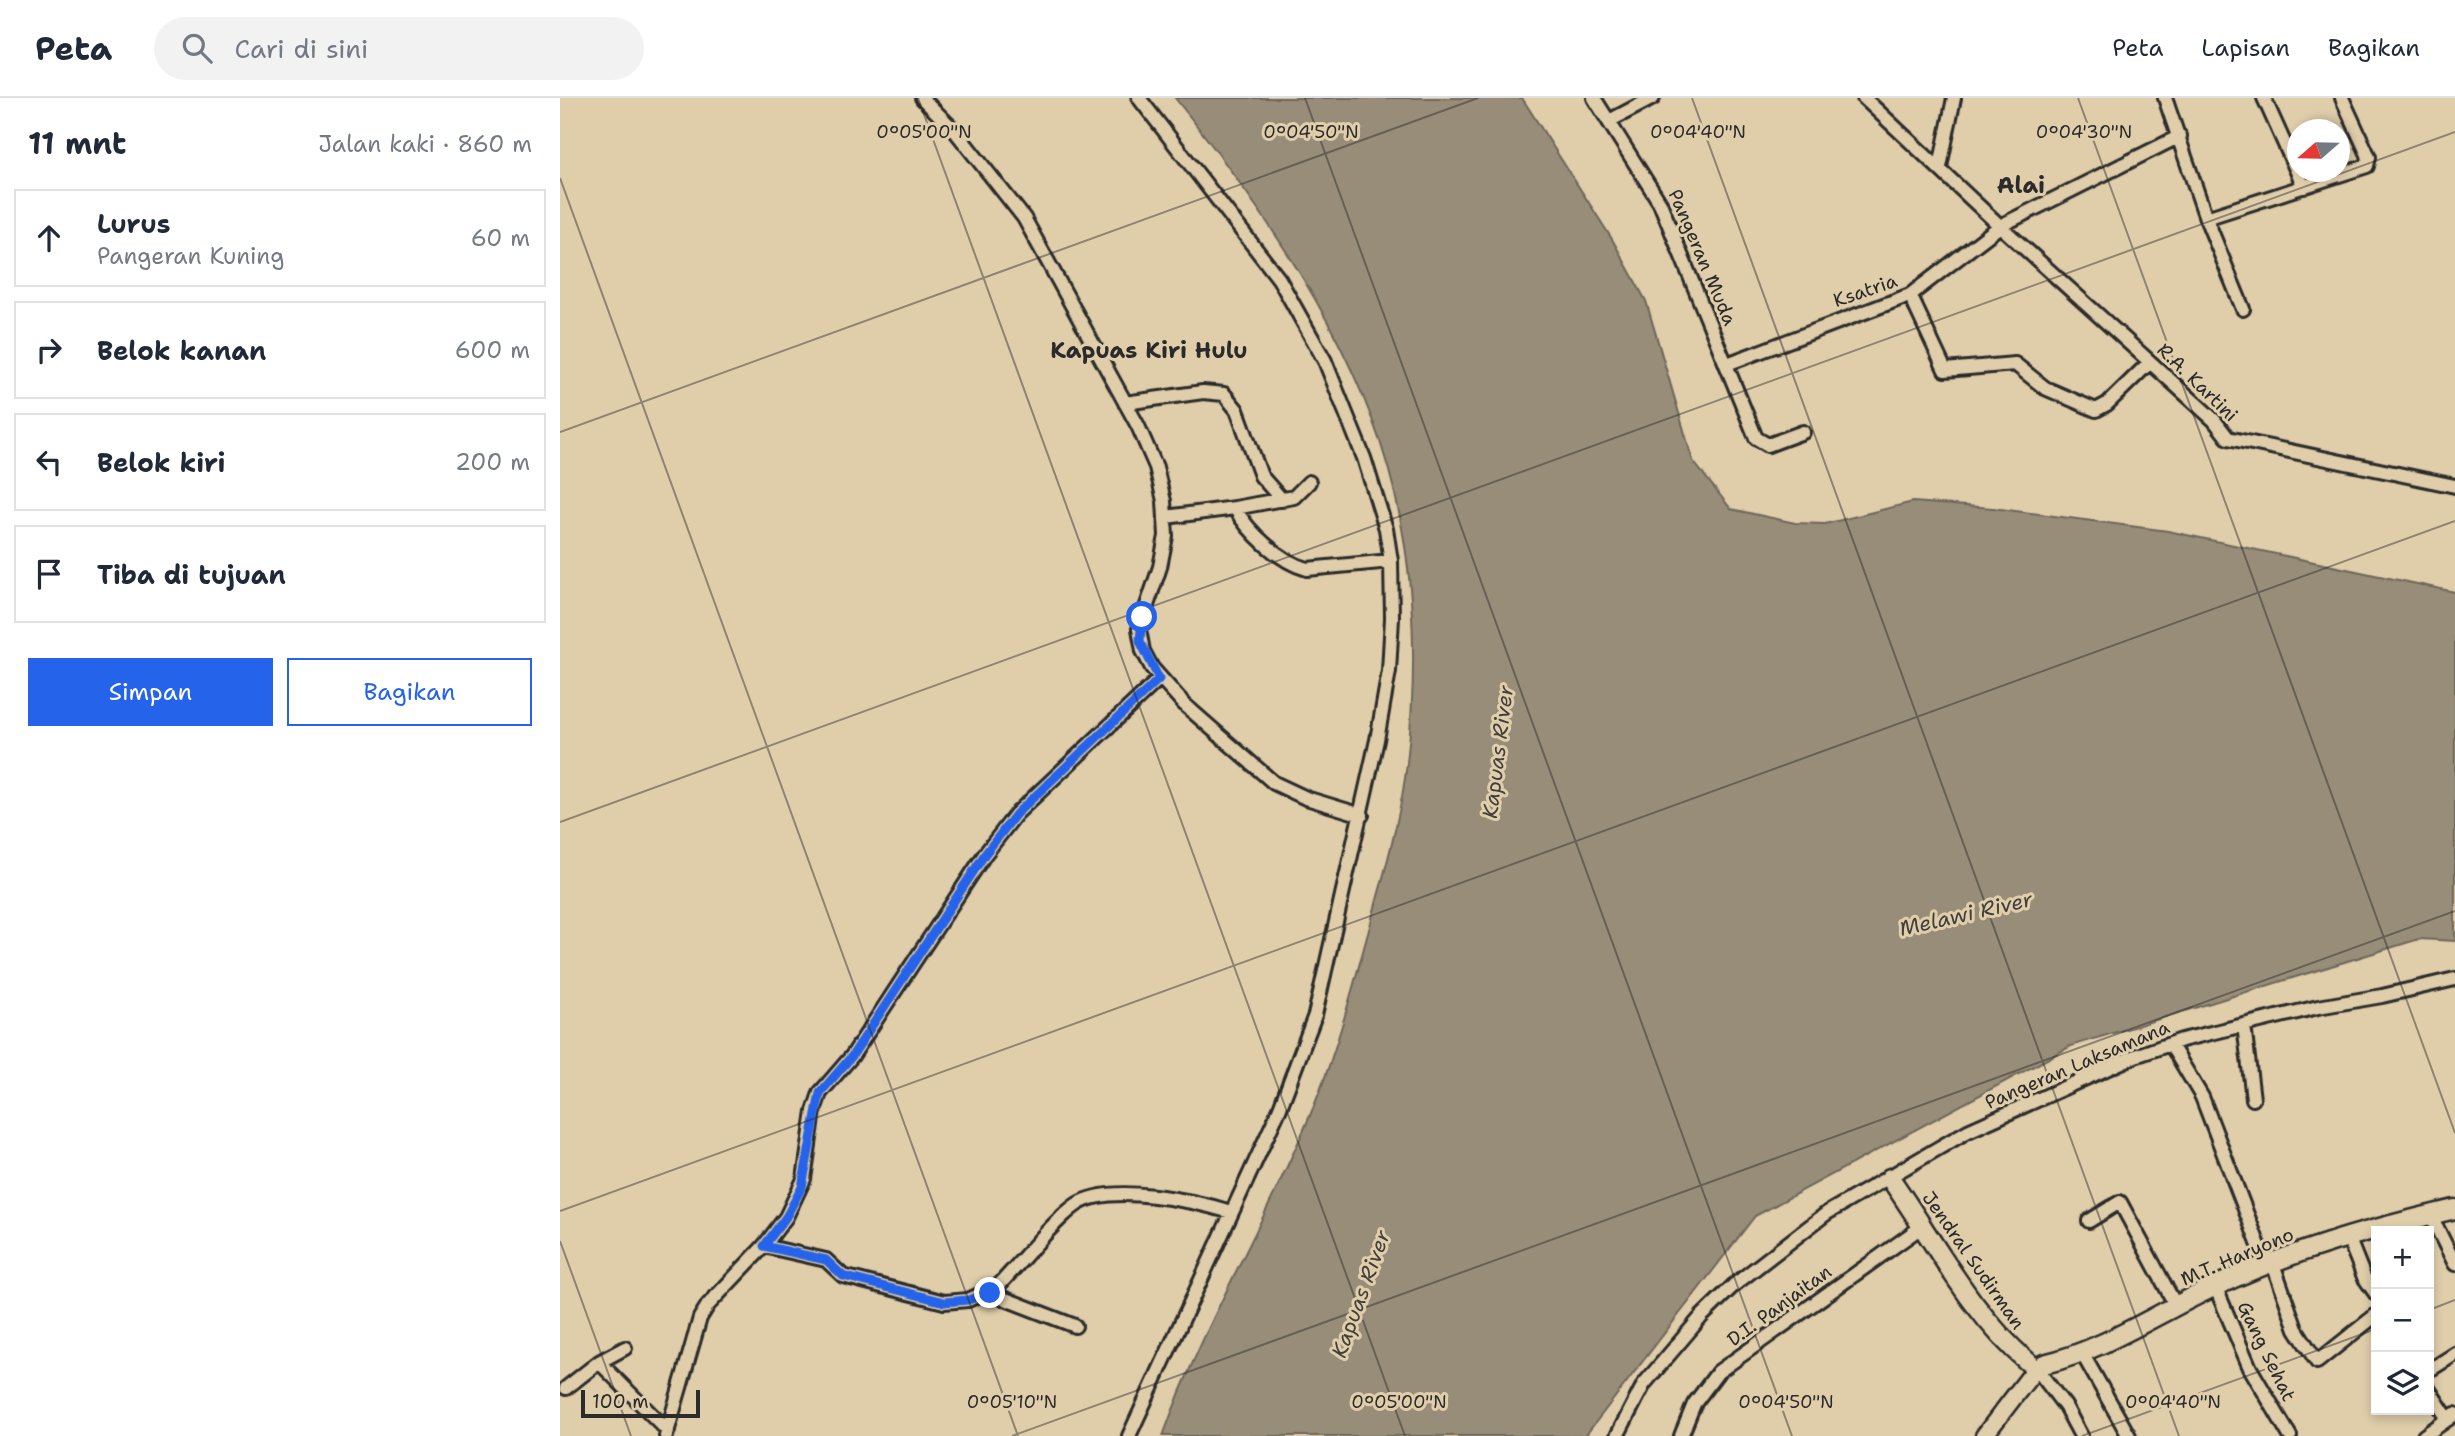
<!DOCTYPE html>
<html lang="id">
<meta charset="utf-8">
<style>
:root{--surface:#fff;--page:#f2f2f3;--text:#1f2937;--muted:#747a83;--line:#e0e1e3;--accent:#2563eb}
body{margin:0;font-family:"Shantell Sans",sans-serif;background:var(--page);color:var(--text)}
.controls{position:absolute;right:21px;bottom:21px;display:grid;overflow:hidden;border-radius:0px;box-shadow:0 4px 10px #0003}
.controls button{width:63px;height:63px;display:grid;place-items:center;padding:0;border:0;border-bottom:2px solid var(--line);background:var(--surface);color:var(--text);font:35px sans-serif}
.compass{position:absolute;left:1727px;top:21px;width:63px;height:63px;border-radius:50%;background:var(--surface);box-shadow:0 4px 10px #0003;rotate:250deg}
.scale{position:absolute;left:21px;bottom:18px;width:119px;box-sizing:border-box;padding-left:7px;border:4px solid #2b2b2b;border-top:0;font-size:19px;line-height:24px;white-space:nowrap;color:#2b2b2b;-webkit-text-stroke:5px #e0ceab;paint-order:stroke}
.stop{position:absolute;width:21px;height:21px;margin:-16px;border:5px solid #2563eb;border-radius:50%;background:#fff}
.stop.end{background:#2563eb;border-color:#fff;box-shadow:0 2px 7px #0008}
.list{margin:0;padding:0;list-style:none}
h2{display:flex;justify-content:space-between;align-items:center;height:91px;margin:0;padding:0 28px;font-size:30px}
h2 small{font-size:23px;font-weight:400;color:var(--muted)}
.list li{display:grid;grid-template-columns:46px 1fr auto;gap:21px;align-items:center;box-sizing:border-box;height:98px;margin:0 14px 14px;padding:0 14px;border:2px solid var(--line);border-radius:0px}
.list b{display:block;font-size:26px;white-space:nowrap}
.list p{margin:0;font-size:23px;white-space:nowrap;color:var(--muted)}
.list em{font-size:23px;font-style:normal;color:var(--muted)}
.actions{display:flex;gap:14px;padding:21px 28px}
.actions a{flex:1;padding:16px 0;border:2px solid var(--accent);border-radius:0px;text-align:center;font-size:24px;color:var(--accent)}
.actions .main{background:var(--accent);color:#fff}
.icon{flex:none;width:38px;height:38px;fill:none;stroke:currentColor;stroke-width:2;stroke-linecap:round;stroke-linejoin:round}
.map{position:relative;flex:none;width:1895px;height:1338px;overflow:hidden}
header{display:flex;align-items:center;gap:42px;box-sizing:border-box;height:98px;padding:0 35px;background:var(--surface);border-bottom:2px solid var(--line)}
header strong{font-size:33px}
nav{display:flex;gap:38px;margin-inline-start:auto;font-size:24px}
.search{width:490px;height:63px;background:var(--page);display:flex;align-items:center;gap:18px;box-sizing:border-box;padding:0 24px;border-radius:38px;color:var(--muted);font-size:26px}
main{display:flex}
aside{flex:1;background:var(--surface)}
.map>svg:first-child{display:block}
</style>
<header>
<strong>Peta</strong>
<div class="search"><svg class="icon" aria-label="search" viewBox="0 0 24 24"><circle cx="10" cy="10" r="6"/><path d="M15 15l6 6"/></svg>Cari di sini</div>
<nav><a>Peta</a><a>Lapisan</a><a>Bagikan</a></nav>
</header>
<main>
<aside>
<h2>11 mnt<small>Jalan kaki · 860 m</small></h2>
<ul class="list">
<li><svg class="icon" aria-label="ahead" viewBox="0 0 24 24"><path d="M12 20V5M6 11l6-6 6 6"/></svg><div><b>Lurus</b><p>Pangeran Kuning</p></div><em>60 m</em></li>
<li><svg class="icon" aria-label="right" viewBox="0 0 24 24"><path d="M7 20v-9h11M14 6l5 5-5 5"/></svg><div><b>Belok kanan</b></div><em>600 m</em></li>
<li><svg class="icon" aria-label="left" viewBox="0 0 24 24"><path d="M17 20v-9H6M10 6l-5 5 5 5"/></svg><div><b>Belok kiri</b></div><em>200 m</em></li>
<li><svg class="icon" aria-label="arrive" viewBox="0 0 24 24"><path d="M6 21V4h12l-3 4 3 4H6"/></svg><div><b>Tiba di tujuan</b></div></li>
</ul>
<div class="actions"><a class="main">Simpan</a><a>Bagikan</a></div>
</aside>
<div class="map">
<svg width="1895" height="1338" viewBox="0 0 1895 1338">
<rect width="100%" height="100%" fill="#e0ceab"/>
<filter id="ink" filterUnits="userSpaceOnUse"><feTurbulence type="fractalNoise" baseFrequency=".0143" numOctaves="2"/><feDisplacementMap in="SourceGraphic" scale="14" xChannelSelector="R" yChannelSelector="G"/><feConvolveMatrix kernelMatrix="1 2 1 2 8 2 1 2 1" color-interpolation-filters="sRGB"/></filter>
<g filter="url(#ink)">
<path fill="#988d79" stroke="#6c665a" stroke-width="2" d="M615,0h347l90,141 34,62 47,160 38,48 64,14 30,1 88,-22 80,6 175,23 287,61v349l-36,-2 -348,107 -316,170 -170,220h-422c41,-114 105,-218 151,-330 24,-59 39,-119 56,-180 14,-53 31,-109 37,-163 11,-98 8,-201 -19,-296 -39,-135 -126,-260 -213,-369z"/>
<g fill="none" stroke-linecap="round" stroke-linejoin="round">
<g stroke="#2b2b2b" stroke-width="18">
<path id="minor" d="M362,0l34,34 68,86 114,208 18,41 8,34 2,35 -6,31 -21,62 4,22 9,17 33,37 89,78 32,15 56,17
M1034,0l66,105 96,235 12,7 35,-13
M1304,0l136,128 214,194 14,18 227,48
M1605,0l41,120 37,91
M1704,0l40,89
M1049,23l44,-23
M1380,69l14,-69
M1646,120l161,-52 2,-9 -27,-59
M1350,197l35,75 70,-6 30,24 51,22 11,-6 43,-42
M1167,266l183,-69 90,-69 180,-90
M565,305l78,-11 21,2 13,16 24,66 21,24
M675,410l59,-11 15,-15
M606,419l69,-9c13,24 45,54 72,61l84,-8
M1684,927l9,74
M1611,947l31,52 64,167
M1870,1116l25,50
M1529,1123l31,-19 56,104
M1788,1139l16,40 12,17
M204,1148l62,14 17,16 101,26 24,-2 29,-13c23,-23 55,-65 79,-82 33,-23 119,-4 155,7
M1712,1163l24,68 21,33 59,-47
M1655,1188l35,82 40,68
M430,1195l85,33
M1522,1255l47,83
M39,1264l69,69
M1873,1270l22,-14
M1479,1274l26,34 16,30
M6,1290l33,-26 26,-14
M1869,1292l19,29
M106,1338l34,-118 8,-13 56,-59 22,-29 18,-38 10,-68 6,-18 32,-37 133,-202 31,-40 143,-135
M569,1338l151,-328 35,-93 62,-275 12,-69 3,-53 -1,-57 -5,-32 -22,-71 -39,-97 -46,-82 -140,-181
M1057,1338l27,-52 58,-68 32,-31 93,-72 141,-82 167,-75 47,-16 136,-33 64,-11 73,-17
M1121,1338l13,-32 24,-32 206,-147
M1864,1338l31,-22"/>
</g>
<g stroke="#2b2b2b" stroke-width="21">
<path id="major" d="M1424,1338l49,-64"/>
</g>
<g stroke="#2b2b2b" stroke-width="23">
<path id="highway" d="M1330,1080c43,61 80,135 138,184
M1484,1266c63,-15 116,-53 174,-79 76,-35 156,-57 237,-76"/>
</g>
<use href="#minor" stroke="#e0ceab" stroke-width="12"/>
<use href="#major" stroke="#e0ceab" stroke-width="16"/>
<use href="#highway" stroke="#e0ceab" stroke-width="18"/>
</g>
</g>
<g fill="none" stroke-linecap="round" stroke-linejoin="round" filter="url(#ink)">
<path stroke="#2563eb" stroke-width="9" d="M430,1195l-22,7 -24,2 -101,-26 -17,-16 -62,-14 22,-29 16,-30 18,-94 32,-37 133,-202 31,-40 143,-135 -19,-38 2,-24"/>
</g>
<path fill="none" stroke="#2b2b2b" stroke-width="2" stroke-opacity="0.45" d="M358,0l487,1338M745,0l487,1338M1132,0l487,1338M1518,0l377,1035M0,80l458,1258M0,334l918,-334M0,724l1895,-690M0,1113l1895,-690M0,1143l71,195M1869,1212l26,-10M452,1338l1443,-525M1522,1338l294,-107"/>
<g text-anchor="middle" stroke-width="6" stroke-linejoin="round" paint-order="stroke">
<g font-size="19" fill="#2b2b2b" stroke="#e0ceab">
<text transform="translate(1143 159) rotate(67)" y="7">Pangeran Muda</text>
<text transform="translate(1305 192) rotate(-19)" y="7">Ksatria</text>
<text transform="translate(1638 284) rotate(44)" y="7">R.A. Kartini</text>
<text transform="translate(1517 966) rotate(-23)" y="7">Pangeran Laksamana</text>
<text transform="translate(1677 1158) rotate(-23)" y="7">M.T. Haryono</text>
<text transform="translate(1414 1162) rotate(55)" y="7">Jendral Sudirman</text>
<text transform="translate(1219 1207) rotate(-36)" y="7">D.I. Panjaitan</text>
<text transform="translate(1707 1253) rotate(64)" y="7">Gang Sehat</text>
</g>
<g font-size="21" font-style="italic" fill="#413f3b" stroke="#e0ceab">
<text transform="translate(938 654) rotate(-83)" y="7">Kapuas River</text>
<text transform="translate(1406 816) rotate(-13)" y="7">Melawi River</text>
<text transform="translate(801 1196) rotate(-70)" y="7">Kapuas River</text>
</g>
<g font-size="23" font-weight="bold" fill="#2b2b2b" stroke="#e0ceab">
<text x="1461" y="95">Alai</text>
<text x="589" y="260">Kapuas Kiri Hulu</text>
</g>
</g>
<g font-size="18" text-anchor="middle" fill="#2b2b2b" stroke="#e0ceab" stroke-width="6" stroke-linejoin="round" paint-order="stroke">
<text x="1524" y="40">0°04'30"N</text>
<text x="364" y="40">0°05'00"N</text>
<text x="751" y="40">0°04'50"N</text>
<text x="1138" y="40">0°04'40"N</text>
<text x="452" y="1310">0°05'10"N</text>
<text x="839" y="1310">0°05'00"N</text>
<text x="1226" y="1310">0°04'50"N</text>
<text x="1613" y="1310">0°04'40"N</text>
</g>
</svg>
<div class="controls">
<button>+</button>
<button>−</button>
<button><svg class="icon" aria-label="layers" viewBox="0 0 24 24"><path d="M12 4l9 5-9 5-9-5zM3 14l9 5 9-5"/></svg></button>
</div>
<svg class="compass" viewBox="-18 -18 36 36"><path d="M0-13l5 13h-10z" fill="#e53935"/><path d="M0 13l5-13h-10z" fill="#747a83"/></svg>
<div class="scale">100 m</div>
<div class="stop" style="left:582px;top:519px"></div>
<div class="stop end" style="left:430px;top:1195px"></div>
</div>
</main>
